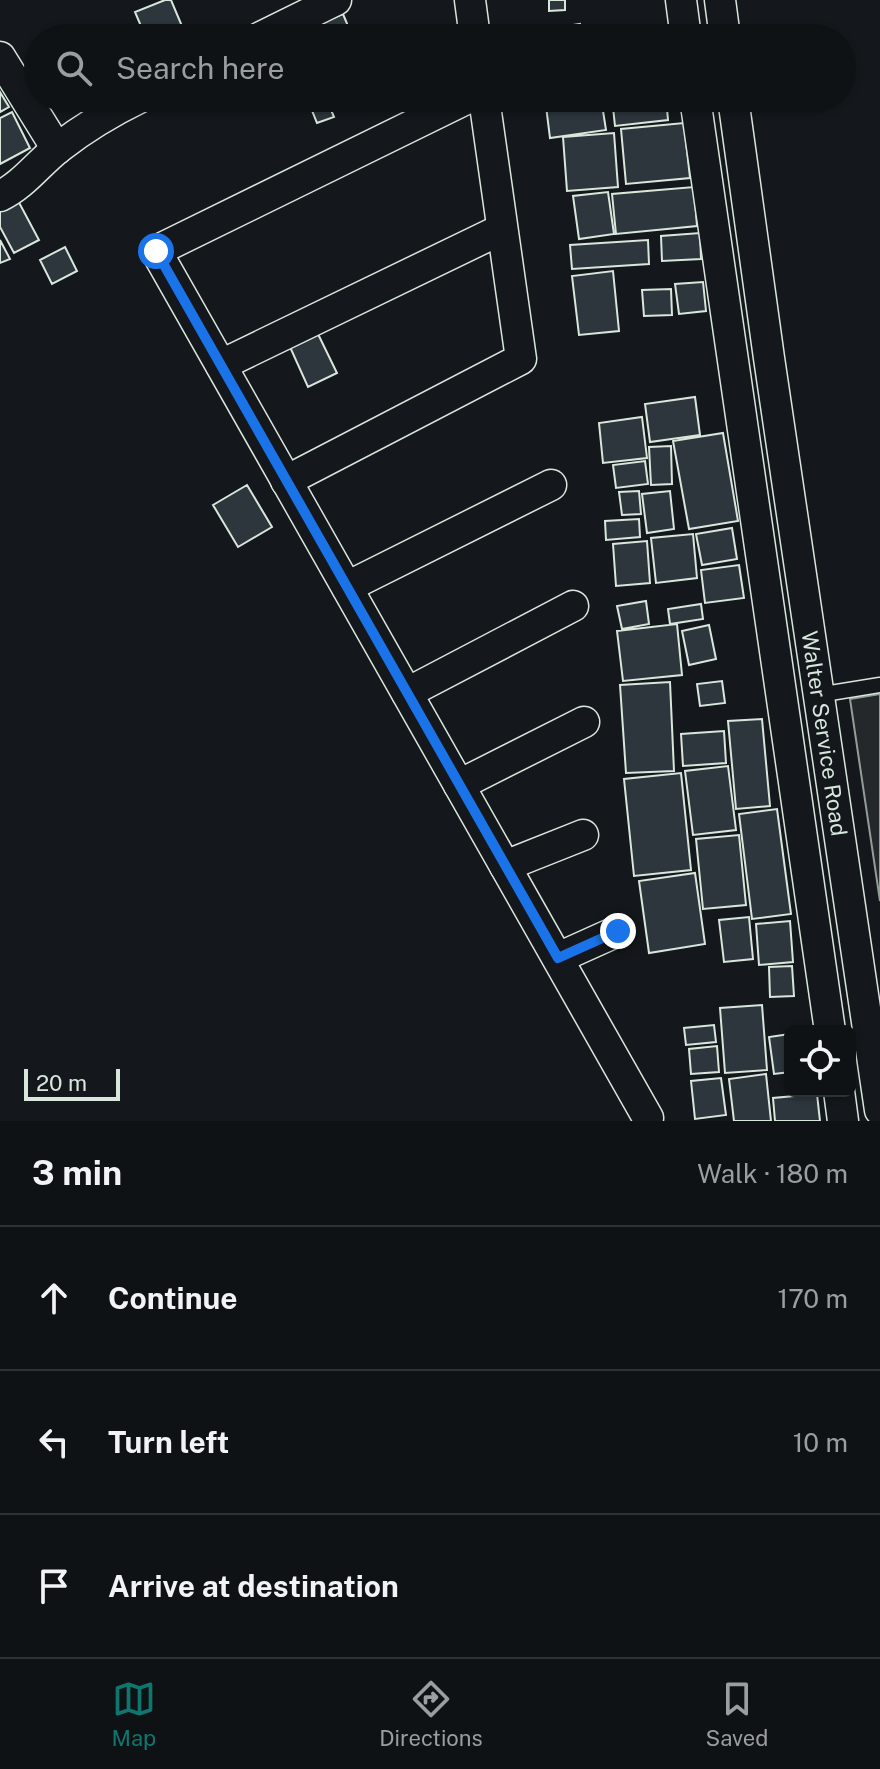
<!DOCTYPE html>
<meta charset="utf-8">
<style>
:root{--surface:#0f1215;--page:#1d2022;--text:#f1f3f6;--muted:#9b9ea0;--line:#2f3234;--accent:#0f766e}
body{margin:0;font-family:"Public Sans",sans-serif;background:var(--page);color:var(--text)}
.controls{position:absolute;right:24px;bottom:24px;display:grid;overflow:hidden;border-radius:12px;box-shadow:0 2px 6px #0004}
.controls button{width:72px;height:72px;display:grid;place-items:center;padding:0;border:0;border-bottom:2px solid var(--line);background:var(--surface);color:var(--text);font:40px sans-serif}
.scale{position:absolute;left:24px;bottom:20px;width:96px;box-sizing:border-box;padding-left:8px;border:4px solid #d8e6dc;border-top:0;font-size:22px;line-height:28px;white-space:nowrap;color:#d8e6dc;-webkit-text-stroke:6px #14181c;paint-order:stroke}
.stop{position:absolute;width:24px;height:24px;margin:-18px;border:6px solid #1a73e8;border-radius:50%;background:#fff}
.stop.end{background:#1a73e8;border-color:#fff;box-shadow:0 2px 8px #0008}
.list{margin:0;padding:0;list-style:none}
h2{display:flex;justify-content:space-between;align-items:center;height:104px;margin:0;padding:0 32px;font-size:34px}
h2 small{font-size:26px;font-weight:400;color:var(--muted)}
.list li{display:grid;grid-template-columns:52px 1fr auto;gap:24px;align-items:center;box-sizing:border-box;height:144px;padding:0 32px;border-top:2px solid var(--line)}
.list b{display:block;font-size:30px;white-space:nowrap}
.list em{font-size:26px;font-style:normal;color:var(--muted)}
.icon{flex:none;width:44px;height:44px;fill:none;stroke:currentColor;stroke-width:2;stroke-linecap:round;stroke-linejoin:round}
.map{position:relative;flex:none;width:880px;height:1121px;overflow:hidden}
.search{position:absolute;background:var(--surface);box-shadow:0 2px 6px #0004;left:24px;right:24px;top:24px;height:88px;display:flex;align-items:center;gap:20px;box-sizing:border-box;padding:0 28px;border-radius:44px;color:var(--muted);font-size:30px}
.sheet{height:536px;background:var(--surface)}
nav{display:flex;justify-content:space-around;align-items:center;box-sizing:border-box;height:112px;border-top:2px solid var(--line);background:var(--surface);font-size:22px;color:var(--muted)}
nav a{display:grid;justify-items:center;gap:4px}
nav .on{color:var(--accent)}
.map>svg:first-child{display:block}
</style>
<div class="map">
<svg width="880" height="1121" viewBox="0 0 880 1121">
<rect width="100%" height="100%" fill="#14181c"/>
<path fill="#24282b" stroke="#939e99" stroke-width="2" d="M880,694v207l-30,-202z"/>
<path fill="#2c363c" stroke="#d8e6dc" stroke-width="2" d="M165,0h6l16,38h-41l-11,-26z
M549,0h16v10l-16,1z
M343,14l10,24h-42l-4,-10z
M580,24l2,14h-39l-2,-8z
M0,92l9,15 -9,5z
M307,98h19l8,19 -17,6z
M545,98h56l5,32 -56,8z
M612,98h54l2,22 -53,6z
M12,112l18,36 -30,16v-46z
M684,123l6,55 -64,6 -5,-55z
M614,133l4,54 -51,4 -4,-54z
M694,187l3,39 -81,8 -4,-40z
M608,192l6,42 -35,5 -6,-43z
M15,195l24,45 -25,13 -14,-26v-24z
M700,233l1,26 -39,2 -1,-25z
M0,240l10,19 -10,4z
M648,240l1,24 -77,5 -2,-24z
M65,247l12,24 -25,13 -12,-24z
M613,271l6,60 -40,4 -7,-59z
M703,282l3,29 -27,3 -4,-30z
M671,289l1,26 -28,1 -2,-26z
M318,334l19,39 -29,14 -18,-40z
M695,397l5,38 -50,7 -5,-38z
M642,417l5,41 -44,5 -4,-40z
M723,433l15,88 -49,8 -16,-88z
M671,446l1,38 -21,1 -2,-38z
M645,461l3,23 -32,4 -3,-23z
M247,485l25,42 -34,20 -25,-42z
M639,491l2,23 -19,1 -3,-23z
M670,491l4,38 -27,4 -5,-39z
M639,519l1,18 -34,3 -1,-19z
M732,528l5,31 -35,6 -6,-31z
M693,534l4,44 -41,5 -5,-45z
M647,541l3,42 -34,3 -3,-42z
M739,565l5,33 -39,5 -4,-33z
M646,601l3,23 -27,5 -5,-23z
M701,604l2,15 -33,5 -2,-15z
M677,624l5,51 -59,6 -6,-50z
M709,625l7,34 -27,6 -7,-34z
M722,681l3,22 -25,3 -3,-22z
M670,682l4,89 -48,2 -6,-88z
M762,719l8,87 -34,3 -8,-88z
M724,731l2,32 -43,3 -2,-32z
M728,766l8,64 -43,5 -8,-64z
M681,773l10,97 -57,6 -10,-97z
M777,809l14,105 -39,5 -13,-105z
M739,835l7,70 -43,4 -7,-70z
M695,873l10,71 -56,9 -10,-72z
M749,917l4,42 -29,3 -5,-42z
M790,921l3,41 -34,3 -3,-41z
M792,966l2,30 -24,1 -1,-30z
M762,1005l5,65 -42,3 -5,-65z
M714,1025l2,17 -30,3 -2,-17z
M790,1034v38l-16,2 -5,-37z
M717,1046l2,26 -28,2 -2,-25z
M766,1074l5,47h-37l-5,-42z
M721,1078l5,37 -31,4 -4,-38z
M817,1094l3,27h-45l-2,-23z"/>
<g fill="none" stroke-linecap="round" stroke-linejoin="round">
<g stroke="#d8e6dc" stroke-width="17">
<path id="service" d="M818,695l62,-10"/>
</g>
<g stroke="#d8e6dc" stroke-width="33">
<g id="minor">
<path d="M470,0l5,38"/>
<path d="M681,0l5,38"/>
<path d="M720,0l5,38"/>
<path d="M259,38l77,-38"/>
<path d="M0,57l57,92"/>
<path d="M468,98l-312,153 492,867"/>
<path d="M695,98l135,933"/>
<path id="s1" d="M733,98l36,260 111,752"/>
<path d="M0,196c23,-11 38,-32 58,-48 26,-20 52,-36 81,-50"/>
<path d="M221,365l281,-136"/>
<path d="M286,481l235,-122 -37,-261"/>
<path d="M347,587l204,-102"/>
<path d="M407,693l166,-87"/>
<path d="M459,785l125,-63"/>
<path d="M505,866l78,-31"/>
<path d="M558,958l60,-27"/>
<path d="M839,1091l4,30"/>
</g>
</g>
<use href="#service" stroke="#14181c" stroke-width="14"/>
<use href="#minor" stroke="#14181c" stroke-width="30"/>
</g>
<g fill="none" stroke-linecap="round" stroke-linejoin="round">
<path stroke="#1a73e8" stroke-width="10" d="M156,251l402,707 60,-27"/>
</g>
<g text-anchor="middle" stroke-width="6" stroke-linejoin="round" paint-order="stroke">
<g font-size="22" fill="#d8e6dc" stroke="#14181c">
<text dy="8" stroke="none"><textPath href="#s1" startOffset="642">Walter Service Road</textPath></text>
</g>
</g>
</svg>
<div class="controls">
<button><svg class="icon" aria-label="locate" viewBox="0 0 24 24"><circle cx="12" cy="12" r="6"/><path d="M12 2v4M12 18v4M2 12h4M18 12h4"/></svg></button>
</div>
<div class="scale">20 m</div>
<div class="stop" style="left:156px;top:251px"></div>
<div class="stop end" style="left:618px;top:931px"></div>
<div class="search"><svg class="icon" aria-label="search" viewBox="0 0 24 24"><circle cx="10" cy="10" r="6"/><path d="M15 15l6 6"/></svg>Search here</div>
</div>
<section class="sheet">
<h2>3 min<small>Walk · 180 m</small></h2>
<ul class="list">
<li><svg class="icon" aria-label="ahead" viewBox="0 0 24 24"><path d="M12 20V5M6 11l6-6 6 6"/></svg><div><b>Continue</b></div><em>170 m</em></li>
<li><svg class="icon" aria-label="left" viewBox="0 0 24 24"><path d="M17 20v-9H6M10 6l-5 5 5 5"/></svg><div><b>Turn left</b></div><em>10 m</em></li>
<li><svg class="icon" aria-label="arrive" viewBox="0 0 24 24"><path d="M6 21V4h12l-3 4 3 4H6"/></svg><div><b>Arrive at destination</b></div></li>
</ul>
</section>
<nav>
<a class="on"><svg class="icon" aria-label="map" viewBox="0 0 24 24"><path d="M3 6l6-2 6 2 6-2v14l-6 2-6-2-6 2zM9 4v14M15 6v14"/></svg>Map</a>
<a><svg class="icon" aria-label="directions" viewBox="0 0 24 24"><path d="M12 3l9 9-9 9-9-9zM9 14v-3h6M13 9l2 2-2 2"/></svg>Directions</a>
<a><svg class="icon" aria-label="saved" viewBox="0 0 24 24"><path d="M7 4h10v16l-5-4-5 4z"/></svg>Saved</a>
</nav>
